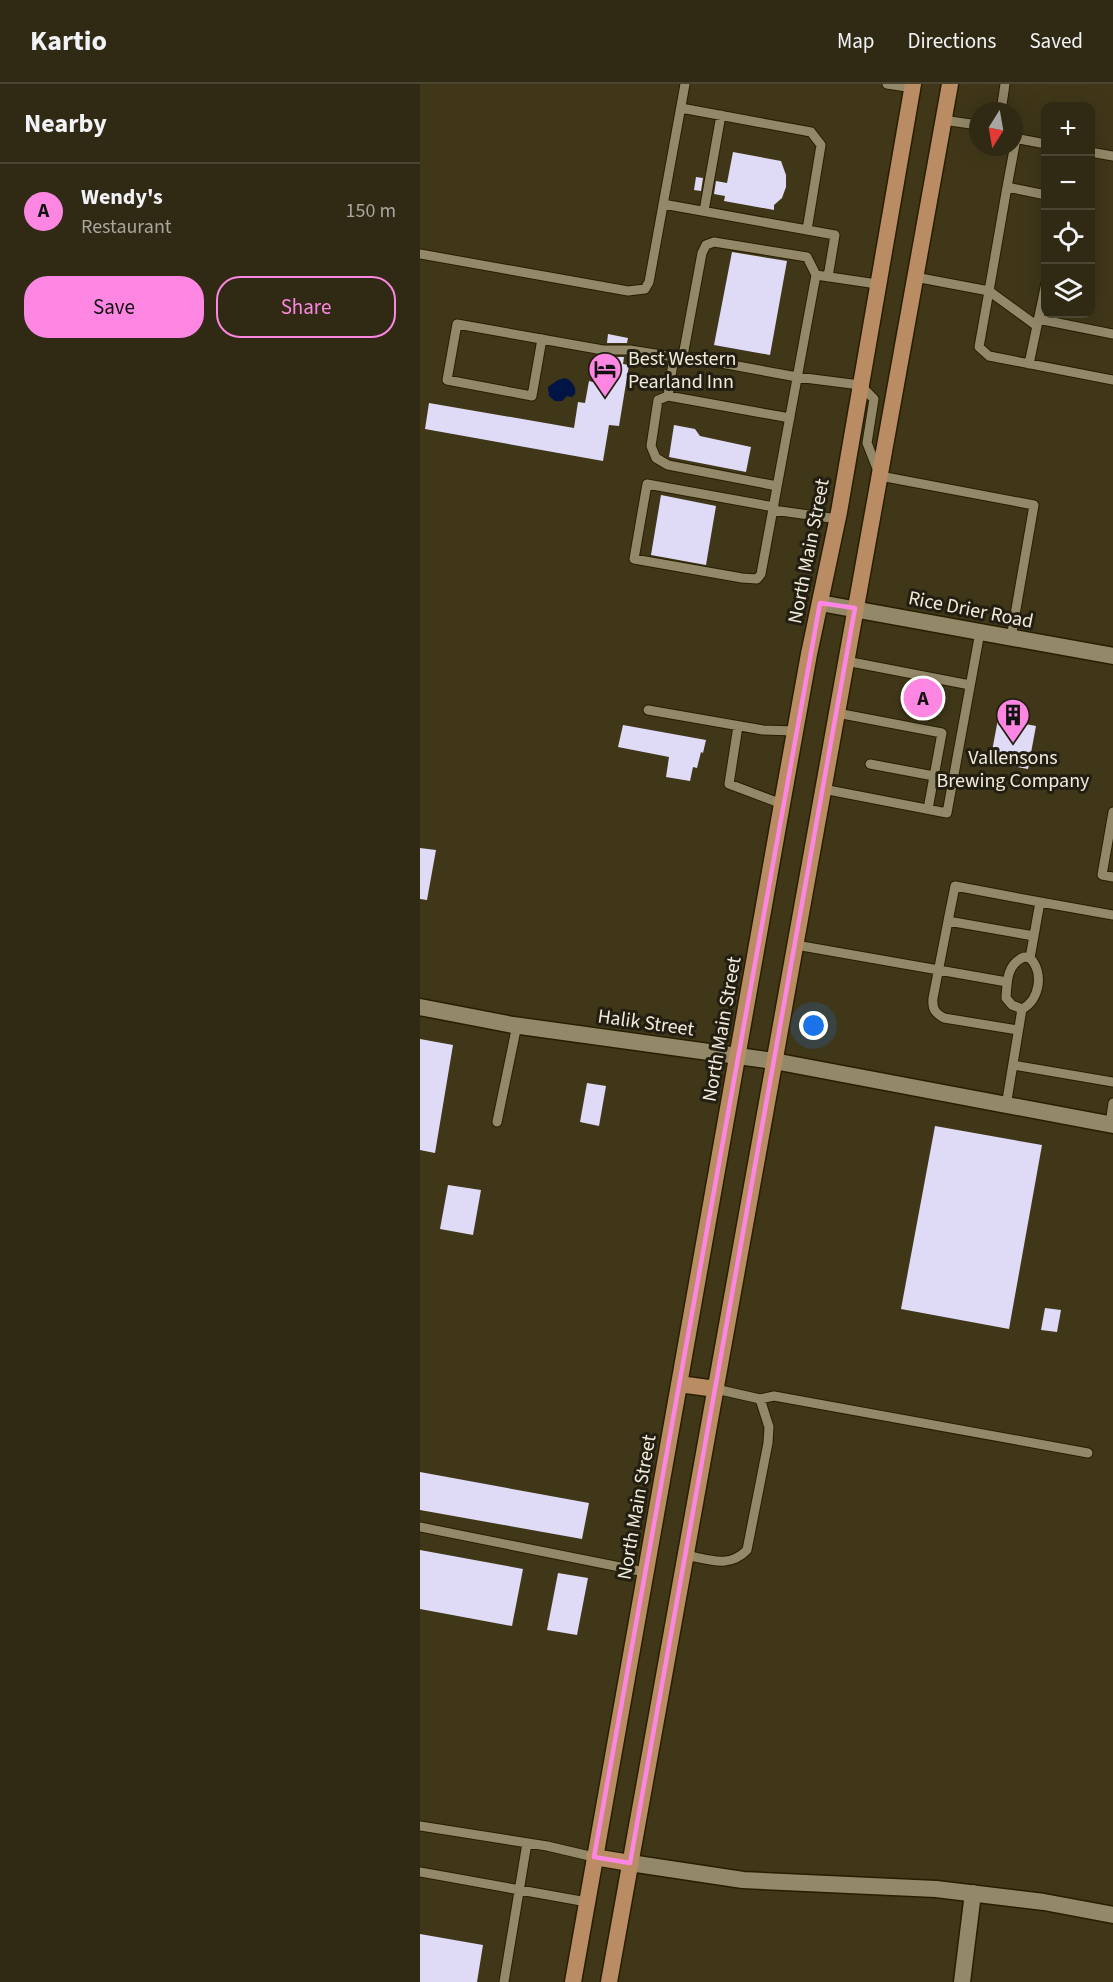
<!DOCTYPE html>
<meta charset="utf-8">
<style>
:root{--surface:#302913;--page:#38311c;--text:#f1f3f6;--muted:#a8a6a0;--line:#4b4533;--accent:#fd86e2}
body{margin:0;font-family:"Source Sans 3",sans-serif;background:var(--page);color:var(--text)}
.controls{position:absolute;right:18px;top:18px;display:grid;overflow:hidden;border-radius:12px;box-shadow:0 6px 24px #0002}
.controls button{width:54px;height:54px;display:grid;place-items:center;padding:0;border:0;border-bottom:2px solid var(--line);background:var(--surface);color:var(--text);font:30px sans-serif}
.compass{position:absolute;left:549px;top:18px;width:54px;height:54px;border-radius:50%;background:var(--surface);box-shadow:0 6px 24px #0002;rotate:191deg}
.you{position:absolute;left:394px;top:942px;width:21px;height:21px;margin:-15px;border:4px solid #fff;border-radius:50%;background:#1a73e8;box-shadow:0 0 0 9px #1a73e833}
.badge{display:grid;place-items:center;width:39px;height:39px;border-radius:50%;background:var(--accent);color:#111;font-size:20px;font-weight:700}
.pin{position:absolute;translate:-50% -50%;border:3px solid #fff;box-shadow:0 2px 6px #0006}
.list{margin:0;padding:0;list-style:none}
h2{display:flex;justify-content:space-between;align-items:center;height:78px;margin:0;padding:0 24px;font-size:26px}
h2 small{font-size:20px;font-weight:400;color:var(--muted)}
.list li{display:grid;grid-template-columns:39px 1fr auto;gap:18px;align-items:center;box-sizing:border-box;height:96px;padding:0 24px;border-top:2px solid var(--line)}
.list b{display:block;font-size:22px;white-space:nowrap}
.list p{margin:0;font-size:20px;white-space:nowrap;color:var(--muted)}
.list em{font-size:20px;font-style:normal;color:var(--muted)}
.actions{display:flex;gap:12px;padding:18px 24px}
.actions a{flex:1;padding:14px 0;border:2px solid var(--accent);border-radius:24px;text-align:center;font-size:21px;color:var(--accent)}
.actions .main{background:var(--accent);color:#111}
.icon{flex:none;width:33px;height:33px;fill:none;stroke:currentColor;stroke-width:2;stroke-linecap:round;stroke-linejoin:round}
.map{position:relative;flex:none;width:693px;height:1898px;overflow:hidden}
header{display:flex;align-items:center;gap:36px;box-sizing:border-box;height:84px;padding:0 30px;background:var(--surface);border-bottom:2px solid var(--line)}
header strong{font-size:28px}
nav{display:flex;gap:33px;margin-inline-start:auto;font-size:21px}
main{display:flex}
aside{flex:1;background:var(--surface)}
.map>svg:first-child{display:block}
</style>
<header>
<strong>Kartio</strong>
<nav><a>Map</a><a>Directions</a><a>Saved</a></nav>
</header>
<main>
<aside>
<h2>Nearby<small></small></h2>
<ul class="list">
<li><span class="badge">A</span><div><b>Wendy's</b><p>Restaurant</p></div><em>150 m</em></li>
</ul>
<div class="actions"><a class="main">Save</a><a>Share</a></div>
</aside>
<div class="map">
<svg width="693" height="1898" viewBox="0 0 693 1898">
<rect width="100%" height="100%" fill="#403719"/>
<path fill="#001546" d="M145,294c6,2 12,9 10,16l-3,3 -5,-1 -5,5h-7l-6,-5 -1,-9 10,-7z"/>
<path fill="#dfdaf6" d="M313,68l48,9 5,14v12l-4,11 -8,7v5l-50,-9 1,-5 -11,-2 2,-13 11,2z
M276,93l7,1 -2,13 -7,-1z
M312,168l55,9 -17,94 -56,-10z
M188,250l20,4 -1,5h-20z
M184,273h20l-1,7 6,1 -10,61 -10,-1 -6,36 -178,-32 4,-26 145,25 4,-26 7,1 4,-22 4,1 4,-23 6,1z
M254,341l21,4 5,7 51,11 -5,25 -77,-15z
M241,411l55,11 -10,59 -55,-10z
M578,635l38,7 -8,43 -38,-7z
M203,641l83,15 -3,13 -2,-1 -4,16 -4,-1 -3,14 -24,-4 3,-20 -51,-10z
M0,764l16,2 -9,50 -7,-1z
M0,955l33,6 -18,108 -15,-3z
M167,999l19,3 -7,40 -19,-4z
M515,1042l107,19 -33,184 -108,-20z
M28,1101l33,5 -8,45 -33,-6z
M625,1224l16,2 -4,22 -16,-2z
M0,1388l169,31 -7,36 -162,-29z
M0,1466l103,19 -11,57 -92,-17z
M138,1489l30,5 -11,57 -30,-5z
M0,1850l63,11 -6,37h-57z"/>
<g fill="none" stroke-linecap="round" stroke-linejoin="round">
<g stroke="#271e01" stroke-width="11">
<path id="service" d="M467,0l26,4
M261,24l130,24 10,13 -14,85
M581,27l4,-27
M523,36l35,5
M594,54l32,6
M670,68l23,4
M587,103l9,-48
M243,120l172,31 -7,42
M284,127l17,-96
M0,170l208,37 17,-2 4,-7 36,-198
M495,193l74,14 -10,56 10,9 124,24
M618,235l75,15
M617,242l-48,-35 18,-104 39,8
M122,255l-10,57 -85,-16 10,-56 146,26h27l44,7 9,-1 114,21 63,8 14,14 -7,44 13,33 154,29 -23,133
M263,272l19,-103 4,-8 8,-3 93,15 9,18
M609,280l17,-81
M248,312l6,-39
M357,402l-109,-21 -12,-7 -5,-12 7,-46 10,-4 122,22
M354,423l-127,-23 -13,75 108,19 15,1 4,-5 55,-299 61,9
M353,426l65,9
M426,577l124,24
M228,626l115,20 32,1
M417,629l105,20 -14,76
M318,642l-9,58 53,20
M450,680l64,12
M403,705l124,24 33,-181
M693,728l-11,63 11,2
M528,837l7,-35 85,16
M376,861l211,37
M604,873l6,1c14,14 10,42 -8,51l-10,-4 -6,-7c1,-17 1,-34 18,-41z
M610,874l10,-56 73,13
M598,946l-74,-12c-9,-5 -12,-9 -11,-20l15,-77 86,15
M593,981l100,17
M586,1022l16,-97
M77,1038l20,-97
M690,1040l3,-21
M296,1305l44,10 14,-3 314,57
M0,1443l225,45
M265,1471c23,4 44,14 62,-5l21,-107 1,-16 -9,-28
M0,1742l127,20 47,11
M0,1788l167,30
M84,1898l23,-139"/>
</g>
<g stroke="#271e01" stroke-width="19">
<path id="minor" d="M400,519l293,53
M0,923l93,18 261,36 339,64
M210,1779l113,17 193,9 108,13 69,13
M542,1898l11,-89"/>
</g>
<g stroke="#271e01" stroke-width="19">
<path id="primary" d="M259,1300l37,5
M174,1773l36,6
M153,1898l209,-1178 27,-150 30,-142 74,-428
M189,1898l341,-1898"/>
</g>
<use href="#service" stroke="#938868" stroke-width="9"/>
<use href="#minor" stroke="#938868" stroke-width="16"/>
<use href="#primary" stroke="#b98c64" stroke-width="16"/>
</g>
<path fill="none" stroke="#fd86e2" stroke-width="4.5" stroke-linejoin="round" d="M400,519l35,5 -225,1255 -36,-6z"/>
<defs>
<g id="hotel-pin" transform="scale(1.725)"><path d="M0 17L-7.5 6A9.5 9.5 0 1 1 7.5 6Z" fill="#fd86e2" stroke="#231e12"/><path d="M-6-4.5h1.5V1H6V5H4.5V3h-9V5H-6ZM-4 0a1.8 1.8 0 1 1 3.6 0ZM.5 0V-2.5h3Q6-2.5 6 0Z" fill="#111"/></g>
<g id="building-pin" transform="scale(1.725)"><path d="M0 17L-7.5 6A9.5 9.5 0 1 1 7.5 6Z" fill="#fd86e2" stroke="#231e12"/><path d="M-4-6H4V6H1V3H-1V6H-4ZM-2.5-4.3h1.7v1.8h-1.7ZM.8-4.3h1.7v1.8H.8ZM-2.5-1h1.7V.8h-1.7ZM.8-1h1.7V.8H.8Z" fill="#111"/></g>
</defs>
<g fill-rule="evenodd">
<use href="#hotel-pin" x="185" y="285"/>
<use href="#building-pin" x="593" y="631"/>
</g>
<g text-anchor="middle" stroke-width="6" stroke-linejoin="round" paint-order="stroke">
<g font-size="20" fill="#f1ebda" stroke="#231e12" text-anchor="start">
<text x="208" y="281">Best Western<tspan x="208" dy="23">Pearland Inn</tspan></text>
<text x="593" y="680" text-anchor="middle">Vallensons<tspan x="593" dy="23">Brewing Company</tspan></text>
</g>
<g font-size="20" fill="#f1ebda" stroke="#231e12">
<text transform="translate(388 467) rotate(-79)" y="7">North Main Street</text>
<text transform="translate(551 525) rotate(11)" y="7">Rice Drier Road</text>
<text transform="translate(226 938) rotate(8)" y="7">Halik Street</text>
<text transform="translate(301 945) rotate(-80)" y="7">North Main Street</text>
<text transform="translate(216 1423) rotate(-80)" y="7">North Main Street</text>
</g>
</g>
</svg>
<div class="controls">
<button>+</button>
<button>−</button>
<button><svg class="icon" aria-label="locate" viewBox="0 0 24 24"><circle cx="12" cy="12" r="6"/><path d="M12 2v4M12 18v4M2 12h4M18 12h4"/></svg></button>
<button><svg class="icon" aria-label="layers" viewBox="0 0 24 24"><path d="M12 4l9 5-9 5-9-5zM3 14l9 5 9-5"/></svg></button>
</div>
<svg class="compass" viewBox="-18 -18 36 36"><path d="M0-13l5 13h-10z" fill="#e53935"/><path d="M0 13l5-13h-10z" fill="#a8a6a0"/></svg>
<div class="you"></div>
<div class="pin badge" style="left:503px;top:614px">A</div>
</div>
</main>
